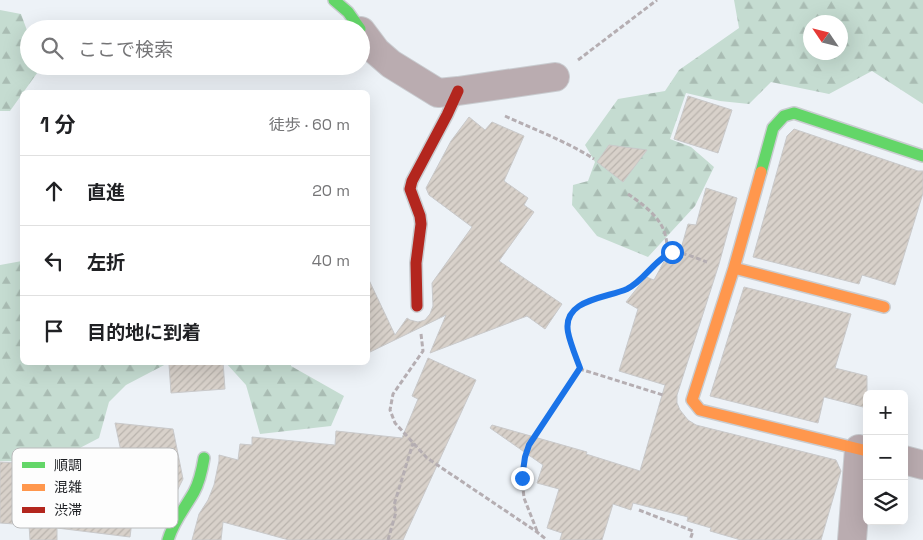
<!DOCTYPE html>
<html lang="ja">
<meta charset="utf-8">
<style>
:root{--surface:#fff;--page:#f6f6f6;--text:#202124;--muted:#757577;--line:#e0e0e0}
body{margin:0;font-family:"Space Grotesk","Noto Sans JP",sans-serif;background:var(--page);color:var(--text)}
.controls{position:absolute;right:15px;bottom:15px;display:grid;overflow:hidden;border-radius:8px;box-shadow:0 5px 20px #0002}
.controls button{width:45px;height:45px;display:grid;place-items:center;padding:0;border:0;border-bottom:1px solid var(--line);background:var(--surface);color:var(--text);font:25px sans-serif}
.compass{position:absolute;left:803px;top:15px;width:45px;height:45px;border-radius:50%;background:var(--surface);box-shadow:0 5px 20px #0002;rotate:305deg}
.stop{position:absolute;width:15px;height:15px;margin:-11px;border:4px solid #1a73e8;border-radius:50%;background:#fff}
.stop.end{background:#1a73e8;border-color:#fff;box-shadow:0 1px 5px #0008}
.list{margin:0;padding:0;list-style:none}
h2{display:flex;justify-content:space-between;align-items:center;height:65px;margin:0;padding:0 20px;font-size:21px}
h2 small{font-size:16px;font-weight:400;color:var(--muted)}
.list li{display:grid;grid-template-columns:32px 1fr auto;gap:15px;align-items:center;box-sizing:border-box;height:70px;padding:0 20px;border-top:1px solid var(--line)}
.list b{display:block;font-size:19px;white-space:nowrap}
.list em{font-size:16px;font-style:normal;color:var(--muted)}
.icon{flex:none;width:28px;height:28px;fill:none;stroke:currentColor;stroke-width:2;stroke-linecap:round;stroke-linejoin:round}
.map{position:relative;flex:none;width:923px;height:540px;overflow:hidden}
.search{position:absolute;background:var(--surface);box-shadow:0 5px 20px #0002;left:20px;top:20px;width:350px;height:55px;display:flex;align-items:center;gap:12px;box-sizing:border-box;padding:0 18px;border-radius:28px;color:var(--muted);font-size:19px}
.panel{position:absolute;background:var(--surface);box-shadow:0 5px 20px #0002;left:20px;top:90px;width:350px;height:275px;border-radius:8px}
.map>svg:first-child{display:block}
</style>
<div class="map">
<svg width="923" height="540" viewBox="0 0 923 540">
<defs>
<pattern id="forest-firs" width="22" height="20" patternUnits="userSpaceOnUse" patternTransform="scale(1.25)"><rect width="22" height="20" fill="#c5dcd1"/><path d="M5 1l3.5 6h-7zM16 11l3.5 6h-7z" fill="#a9bcb3"/></pattern>
<pattern id="building-hatch" width="6" height="6" patternUnits="userSpaceOnUse" patternTransform="scale(1.25)"><rect width="6" height="6" fill="#d8d1ca"/><path d="M-1 1l2-2M0 6l6-6M5 7l2-2" fill="none" stroke="#b9b3ad"/></pattern>
</defs>
<rect width="100%" height="100%" fill="#edf2f7"/>
<path fill="url(#forest-firs)" fill-rule="evenodd" d="M734,0h189v104l-51,-33 -43,23 -58,-12 -22,22 -29,-3 -34,-8 -16,46 21,8 23,20 -19,39 -47,51 -51,-21 -25,-31 1,-20 15,-4 7,-19 -10,-17 33,-46 47,-8 14,-21 60,-42zM810,22h30v30h-30z
M0,10l21,4 8,22v30h10l1,3 -30,42h-10z
M22,261v101l146,1 -42,22 -17,17 -10,36 -46,24 -53,-1v-196z
M226,363h65v3l53,30 -13,30 -71,8 -14,-49z"/>
<path fill="url(#building-hatch)" stroke="#c9c9ca" d="M688,96l44,14 -14,43 -44,-14z
M469,117l16,13 7,-8 32,14 -20,45 24,17 -4,7 10,7 -35,49 63,43 -17,25 -18,-13 -97,37 16,-38 -78,38v-75l27,57 12,-17 3,2 8,2 7,-2 5,-6 3,-8 -1,-23 40,-56 -43,-32 -3,-7 25,-47z
M794,129l124,42h5v22l-28,92 -33,-10 -3,9 -106,-27 34,-121z
M609,145l38,5 -24,32 -26,-20z
M706,188l31,10 -18,66 -42,131v8l3,7 8,10 8,5 140,35 5,11 -20,69h-80l-31,-9 1,-3 -24,-7 1,-4 -55,-14 -2,7 -18,-6 -11,36h-42l2,-7 -15,-5 12,-39 -22,-6 6,-18 -53,-37 2,-3 95,27 -1,2 54,17 25,-86 -46,-14 19,-62 -12,-7 20,-25 8,3 12,-22 11,5 11,-39 8,1z
M744,287l107,27 -16,54 32,8v32l-43,-11 -6,26 -108,-27z
M428,358l48,22 -73,160h-114l-66,-18 -2,18h-29l7,-26 9,-14 6,-15 5,-24v-6l19,5 2,-16 12,1v-8l83,8 1,-14 66,7 16,-39 -6,-3z
M197,362h26l2,27 -54,4 -2,-29z
M115,423l58,6 10,50 -6,12 -40,-9 -7,55 -73,-9v12h-27l-1,-15 -29,-2v-61l68,4 1,-9 54,4z"/>
<g fill="none" stroke-linecap="round" stroke-linejoin="round">
<g stroke="#c9ccd0" stroke-width="30">
<path id="street" d="M361,31l15,20 15,13 47,29 20,-2 97,-14
M904,460l19,5
M852,540l7,-91"/>
</g>
<g stroke="#c9ccd0" stroke-width="14">
<path id="fast" d="M334,0l14,12 12,17
M761,172l12,-44 11,-12 10,-3 129,43
M168,540c5,-18 17,-32 26,-48 6,-11 8,-22 10,-34"/>
</g>
<g stroke="#c9ccd0" stroke-width="14">
<path id="slow" d="M761,172l-27,96 -42,132 8,10 167,41
M734,268l150,39"/>
</g>
<g stroke="#c9ccd0" stroke-width="14">
<path id="jam" d="M417,306l-1,-43 5,-39 -1,-8 -10,-27 2,-8 35,-66 11,-24"/>
</g>
<path stroke="#b5aeb2" stroke-width="3" stroke-dasharray="5 2.5" stroke-linecap="butt" d="M578,60l79,-60
M505,116c30,14 61,25 89,43
M628,194c14,10 32,22 37,40 2,6 2,14 3,20
M421,334l2,17 -30,43 -3,16 5,13 32,35 110,74 10,8
M580,369c-5,-15 -16,-37 -10,-52 10,-22 41,-19 59,-30 4,-2 9,-6 13,-9 7,-6 18,-23 28,-25 11,-2 26,5 37,9
M639,510l54,21 -3,9
M537,531l-13,-33 -2,-20 3,-21 4,-12 7,-12 44,-64 83,26
M388,540l8,-28 -2,-7 19,-62"/>
<use href="#street" stroke="#baacb0" stroke-width="28"/>
<use href="#fast" stroke="#63d668" stroke-width="11"/>
<use href="#slow" stroke="#ff974d" stroke-width="11"/>
<use href="#jam" stroke="#b3261e" stroke-width="11"/>
</g>
<g fill="none" stroke-linecap="round" stroke-linejoin="round">
<path stroke="#1a73e8" stroke-width="6" d="M522,478l3,-21 4,-12 51,-77c-4,-11 -10,-25 -12,-36 -6,-33 39,-34 59,-43 18,-9 27,-29 45,-37"/>
</g>
<rect x="12" y="448" width="166" height="80" rx="8" fill="#fdfdfd" stroke="#babbbc" stroke-width="1"/>
<rect x="22" y="462" width="23" height="6" fill="#63d668"/>
<rect x="22" y="484" width="23" height="7" fill="#ff974d"/>
<rect x="22" y="507" width="23" height="6" fill="#b3261e"/>
<g font-size="14" fill="#1e2024">
<text x="54" y="470">順調</text>
<text x="54" y="492">混雑</text>
<text x="54" y="515">渋滞</text>
</g>
</svg>
<div class="controls">
<button>+</button>
<button>−</button>
<button><svg class="icon" aria-label="layers" viewBox="0 0 24 24"><path d="M12 4l9 5-9 5-9-5zM3 14l9 5 9-5"/></svg></button>
</div>
<svg class="compass" viewBox="-18 -18 36 36"><path d="M0-13l5 13h-10z" fill="#e53935"/><path d="M0 13l5-13h-10z" fill="#757577"/></svg>
<div class="stop" style="left:672px;top:252px"></div>
<div class="stop end" style="left:522px;top:478px"></div>
<div class="search"><svg class="icon" aria-label="search" viewBox="0 0 24 24"><circle cx="10" cy="10" r="6"/><path d="M15 15l6 6"/></svg>ここで検索</div>
<section class="panel">
<h2>1 分<small>徒歩 · 60 m</small></h2>
<ul class="list">
<li><svg class="icon" aria-label="ahead" viewBox="0 0 24 24"><path d="M12 20V5M6 11l6-6 6 6"/></svg><div><b>直進</b></div><em>20 m</em></li>
<li><svg class="icon" aria-label="left" viewBox="0 0 24 24"><path d="M17 20v-9H6M10 6l-5 5 5 5"/></svg><div><b>左折</b></div><em>40 m</em></li>
<li><svg class="icon" aria-label="arrive" viewBox="0 0 24 24"><path d="M6 21V4h12l-3 4 3 4H6"/></svg><div><b>目的地に到着</b></div></li>
</ul>
</section>
</div>
